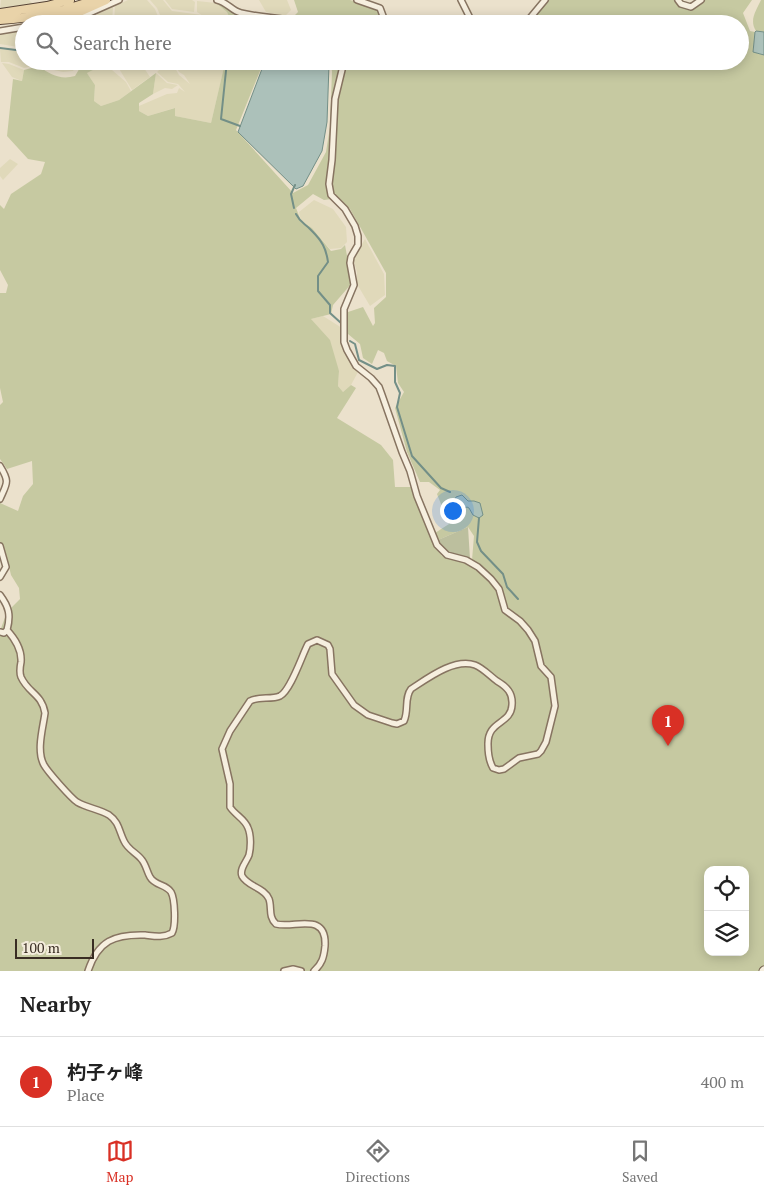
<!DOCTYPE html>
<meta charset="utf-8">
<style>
:root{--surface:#fff;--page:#f6f6f6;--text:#222;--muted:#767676;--line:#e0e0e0;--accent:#d93025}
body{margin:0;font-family:"PT Serif","Noto Sans JP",serif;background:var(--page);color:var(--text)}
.controls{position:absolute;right:15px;bottom:15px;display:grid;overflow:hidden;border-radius:10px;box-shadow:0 2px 12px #0003}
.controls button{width:45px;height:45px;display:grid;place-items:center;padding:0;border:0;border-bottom:1px solid var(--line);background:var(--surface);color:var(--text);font:25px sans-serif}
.scale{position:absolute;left:15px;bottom:12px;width:79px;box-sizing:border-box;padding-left:5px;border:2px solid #392d23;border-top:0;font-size:14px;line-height:18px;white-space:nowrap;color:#392d23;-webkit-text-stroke:4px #f3ecdb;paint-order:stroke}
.you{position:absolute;left:452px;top:510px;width:18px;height:18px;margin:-12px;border:4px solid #fff;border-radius:50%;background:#1a73e8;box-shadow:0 0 0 8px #1a73e833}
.badge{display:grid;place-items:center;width:32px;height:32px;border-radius:50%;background:var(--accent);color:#fff;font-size:16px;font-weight:700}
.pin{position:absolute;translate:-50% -41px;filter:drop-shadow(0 1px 2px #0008)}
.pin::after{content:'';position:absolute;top:26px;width:18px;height:15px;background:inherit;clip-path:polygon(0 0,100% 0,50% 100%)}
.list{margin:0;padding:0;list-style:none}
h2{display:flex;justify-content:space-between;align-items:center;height:65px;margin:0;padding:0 20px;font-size:21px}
h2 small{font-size:16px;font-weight:400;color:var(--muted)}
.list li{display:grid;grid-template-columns:32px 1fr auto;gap:15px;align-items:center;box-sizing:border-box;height:90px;padding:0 20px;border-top:1px solid var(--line)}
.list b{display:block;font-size:19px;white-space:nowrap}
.list p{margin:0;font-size:16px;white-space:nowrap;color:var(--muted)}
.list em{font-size:16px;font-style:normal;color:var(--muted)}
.icon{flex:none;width:28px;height:28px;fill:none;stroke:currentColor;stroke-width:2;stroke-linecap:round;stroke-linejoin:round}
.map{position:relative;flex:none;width:764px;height:971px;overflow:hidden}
.search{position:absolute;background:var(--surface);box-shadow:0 2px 12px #0003;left:15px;right:15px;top:15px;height:55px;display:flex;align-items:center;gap:12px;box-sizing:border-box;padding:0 18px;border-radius:28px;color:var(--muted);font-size:19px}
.sheet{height:155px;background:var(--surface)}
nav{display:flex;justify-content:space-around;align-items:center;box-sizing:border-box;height:70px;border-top:1px solid var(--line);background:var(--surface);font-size:14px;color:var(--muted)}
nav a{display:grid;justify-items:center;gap:2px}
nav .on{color:var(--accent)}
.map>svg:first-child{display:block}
</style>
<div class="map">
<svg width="764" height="971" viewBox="0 0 764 971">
<rect width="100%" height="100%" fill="#ebe1cc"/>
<path fill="#e0d9ba" d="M1,0h28l4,4 -33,5z
M128,0h19l8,9 6,15h-47l1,-18z
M150,0h13l9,11 30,4 6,6 -6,3h-38l-7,-16z
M165,0h27l3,2 -1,10 -22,-3z
M259,0h28l4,10 -6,6 -19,-4z
M197,1l19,2 11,9 4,9 -1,3h-9l-10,-3 -14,-9z
M113,7l-1,16 -15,-5v-4z
M24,29v19l-24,-4v-11z
M0,49l24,3v9h56l-7,10 -10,1 -9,-2 -13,-6 -17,4 -15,-6h-8z
M168,61h39l3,4v-4h7v2l7,4 -13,56 -36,-7 -1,-8 -26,8 -9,-5v-5l28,-12 10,-1 2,-5 6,4 -7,-8 -10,-2 -11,-10 7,-7 10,1 5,9 11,9 -6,-9 -5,-3 -5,-9z
M140,62l10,15 -18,13 -14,-23z
M2,63l7,1 15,6 -2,11 -10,-4z
M105,64l21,18 5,9 -12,9 -18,6 -7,-5 1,-16 -8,-12z
M156,73l11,10 11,2 -6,4 -7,-1 -12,6z
M10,159l8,5 -15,16 -3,-4v-8z
M314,200l19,9 13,18 1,15 -6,6 -11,1 -18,-21 -11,-7 -2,-9z
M365,239l19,35 1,21 -15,11 -13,-22v-12l-4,-13z
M323,316l19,12 1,19 15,25 -7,13 -8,7 -5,-6 1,-15 -28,-52z"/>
<path fill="#c6c9a1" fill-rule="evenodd" d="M294,0h56l31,10 3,14h-72l-20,-6 6,-6z
M548,0h127l4,6 12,3 14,-9h47l-9,13 7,18 5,1 -2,20 11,3v916h-764v-340l7,-19 13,-13 -1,-11 -8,-13 -5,-21 -6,-5v-46l18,8 5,-15 10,-12 -1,-23 -25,8 -7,-10v-54l3,-3 -3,-14v-95h6l2,-8 -8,-15v-65l4,4 7,-15 30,-20 4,-12 -17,-3 -21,-23 6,-57 9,2 2,-11 15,-4c11,9 22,14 36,10l9,-15h18l3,3 -18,9 8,12 -1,16 7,5 18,-6 37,-27 -3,21 -14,9v8l9,5 27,-8v8l36,7 13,-56 -7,-5v-1h47l-28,69 57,63 15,-8 18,-33 4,-25 2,-56 -3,-10h9l1,9 6,-1v-8h395v-37h-212zM313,194l11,6 15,-2 11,11 36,64v24l-12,11 1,15 -2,3 -10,-19 -15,5v22l12,10 3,14 9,6 6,-14 6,3 3,8 9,5 2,17 6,9 -9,16 12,44 13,30h9l11,8 -3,4 12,30 -14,9 3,7 30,-13 6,9 -2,24 -8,3 -22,-7 -9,-12 -21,-57h-17l-2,-27 -12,-15 -44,-27 19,-30 -5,-3 -8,7 -5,-6 1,-15 -9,-31 -19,-21 20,-5 2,-9 19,-22 -7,-38 -4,4 -10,2 -19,-23 -11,-7 -5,-13zM708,870h37v82h-37z
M761,0h3v32l-8,-1c-7,-11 0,-20 5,-31z
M216,3l21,11 61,10h-68l1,-3 -4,-9z"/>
<path fill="#bcbf9e" d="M468,527l2,32 -25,-8 -7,-11z"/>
<path fill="#acc1ba" stroke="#738f87" d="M756,31l8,1v23l-11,-3 2,-20z
M265,61h62l2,4 -2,57 -5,29 -19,35 -7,3 -58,-57z
M462,495l6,6h6l6,2 3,12 -4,3 -6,-3 -4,-7 -2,-1 -8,3c-4,-4 -6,-7 -3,-13z"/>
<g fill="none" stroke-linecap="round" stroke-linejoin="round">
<path stroke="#738f87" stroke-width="2" d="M209,24h3
M0,48l24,3
M227,61l-6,58 19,7
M294,208l-3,-14 4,-9
M296,214c5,10 9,9 16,17 10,10 14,17 16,31l-10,14v15l12,14v8l11,10
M350,341l5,3 4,16 18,9 10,-4 8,1v16l5,11 -3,14 15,49 29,32 9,4
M479,518l-2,24 4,9 22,23 4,13 11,12"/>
<g stroke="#877461" stroke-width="8">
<path id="street" d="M217,0c10,2 15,11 24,13 21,5 43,4 64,11
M357,0l23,8 6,16
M461,0l12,24
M678,0l3,4 10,3 10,-7
M54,22l22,-3 43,-19
M525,24l20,-24
M0,31l24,-4
M0,466c10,16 7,17 0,33
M0,546l6,21 -6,10
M0,595c9,12 11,20 7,35
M7,630c8,9 15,19 14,32 -1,5 -2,10 0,15 7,16 21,17 24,36 -2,15 -9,38 -1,52 4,7 27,33 33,37 10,6 22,7 32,13 10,7 10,16 15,26 4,9 13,12 18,19 4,5 5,12 8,17 5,9 16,7 21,15 4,7 5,34 1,41 -9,5 -18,3 -27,2 -31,-1 -47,6 -57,36
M0,632l4,1 3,-3
M284,971l9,-2 8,2
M314,971c8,-7 10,-14 11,-25 2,-35 -31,-17 -49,-22 -8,-7 -4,-17 -7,-25 -5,-12 -21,-12 -27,-23 -3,-7 5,-15 7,-21 2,-8 2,-20 -1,-27 -3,-9 -13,-13 -18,-21v-23l-8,-35 8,-18 20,-30c9,-5 21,-1 30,-5 11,-6 22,-41 28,-52l9,-4 11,5 2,4 2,25 22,31 14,10 24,8 5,1 7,-3c5,-11 0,-23 7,-32 17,-11 43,-31 64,-24 8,3 15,11 22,16 10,6 16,12 15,24 -1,20 -25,15 -24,40 0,8 1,16 5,23l6,2 5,-1 15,-11 19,-4 3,-3 5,-9 9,-36 -4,-29 -10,-11 -6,-25 -7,-11 -8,-9 -15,-11 -6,-21 -8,-10 -13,-12 -12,-7 -19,-5 -10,-10 -20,-49 -7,-25 -8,-19 -20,-57 -3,-8 -8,-9 -15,-12 -9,-16 -3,-8v-33l10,-24 -4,-22 1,-6 7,-12v-9l-3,-10 -10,-17 -14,-14 -2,-11 3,-24 3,-61 7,-29 -1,-9"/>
</g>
<g stroke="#695644" stroke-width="9">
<path id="secondary" d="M763,971l1,-1"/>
</g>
<g stroke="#564335" stroke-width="10">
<path id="primary" d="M0,13l47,-7 23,-6
M0,20c31,-2 64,-8 93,-20
M40,23l37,-10 29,-13"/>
</g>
<use href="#street" stroke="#f6efdf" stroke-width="5"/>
<use href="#secondary" stroke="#f6efdf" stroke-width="7"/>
<use href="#primary" stroke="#e9d3a9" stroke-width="8"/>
</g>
</svg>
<div class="controls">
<button><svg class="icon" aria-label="locate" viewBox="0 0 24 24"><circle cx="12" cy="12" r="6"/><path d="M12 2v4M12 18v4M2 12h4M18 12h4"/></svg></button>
<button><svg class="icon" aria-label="layers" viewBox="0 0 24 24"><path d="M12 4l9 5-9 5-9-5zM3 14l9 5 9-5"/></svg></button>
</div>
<div class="scale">100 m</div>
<div class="you"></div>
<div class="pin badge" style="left:668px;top:746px">1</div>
<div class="search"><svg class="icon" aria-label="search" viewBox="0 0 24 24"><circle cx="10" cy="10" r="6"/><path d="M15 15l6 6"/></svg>Search here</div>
</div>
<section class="sheet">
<h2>Nearby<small></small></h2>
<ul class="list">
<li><span class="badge">1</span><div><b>杓子ヶ峰</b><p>Place</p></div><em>400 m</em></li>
</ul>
</section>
<nav>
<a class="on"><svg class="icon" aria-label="map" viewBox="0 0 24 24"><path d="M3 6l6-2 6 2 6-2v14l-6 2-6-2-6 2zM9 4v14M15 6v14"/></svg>Map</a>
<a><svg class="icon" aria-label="directions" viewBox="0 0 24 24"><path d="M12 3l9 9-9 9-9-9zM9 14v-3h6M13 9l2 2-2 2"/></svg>Directions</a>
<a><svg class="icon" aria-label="saved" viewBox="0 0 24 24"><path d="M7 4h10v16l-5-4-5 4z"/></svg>Saved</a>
</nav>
